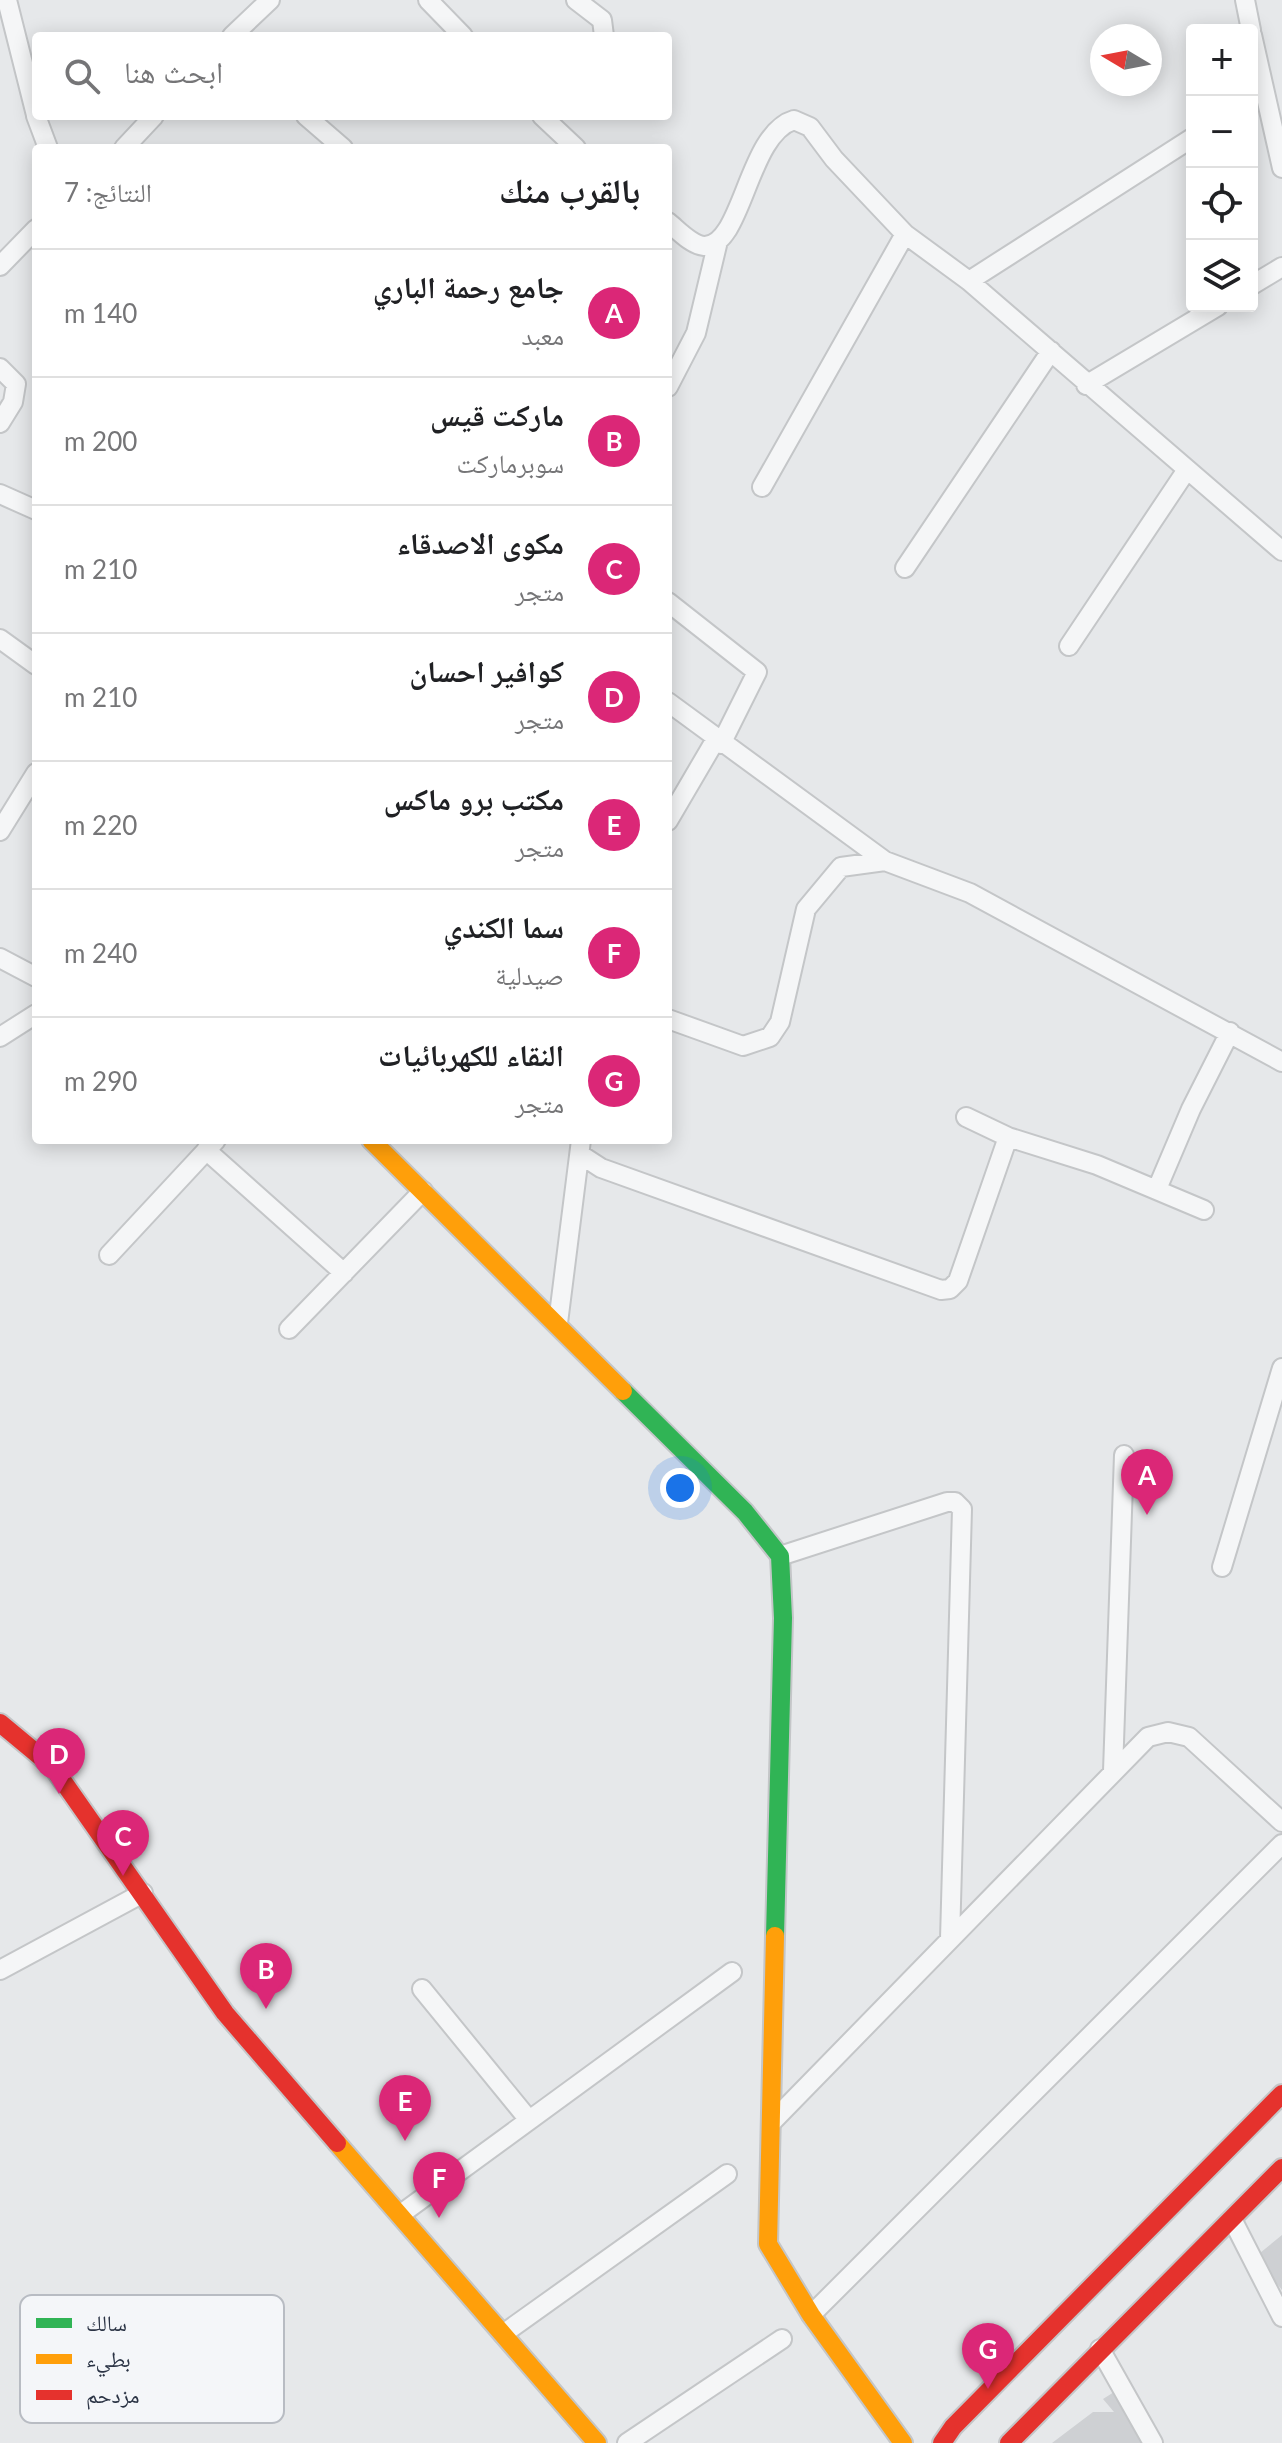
<!DOCTYPE html>
<html lang="ar">
<meta charset="utf-8">
<style>
:root{--surface:#fff;--page:#f2f2f2;--text:#202124;--muted:#757577;--line:#e0e0e0;--accent:#db2777}
body{margin:0;font-family:Lato,"Noto Naskh Arabic",sans-serif;background:var(--page);color:var(--text);direction:rtl}
.controls{position:absolute;right:24px;top:24px;display:grid;overflow:hidden;border-radius:8px;box-shadow:0 4px 20px #0003}
.controls button{width:72px;height:72px;display:grid;place-items:center;padding:0;border:0;border-bottom:2px solid var(--line);background:var(--surface);color:var(--text);font:40px sans-serif}
.compass{position:absolute;left:1090px;top:24px;width:72px;height:72px;border-radius:50%;background:var(--surface);box-shadow:0 4px 20px #0003;rotate:280deg}
.you{position:absolute;left:680px;top:1488px;width:28px;height:28px;margin:-20px;border:6px solid #fff;border-radius:50%;background:#1a73e8;box-shadow:0 0 0 12px #1a73e833}
.badge{display:grid;place-items:center;width:52px;height:52px;border-radius:50%;background:var(--accent);color:#fff;font-size:26px;font-weight:700}
.pin{position:absolute;translate:-50% -66px;filter:drop-shadow(0 2px 4px #0008)}
.pin::after{content:'';position:absolute;top:42px;width:28px;height:24px;background:inherit;clip-path:polygon(0 0,100% 0,50% 100%)}
.list{margin:0;padding:0;list-style:none}
h2{display:flex;justify-content:space-between;align-items:center;height:104px;margin:0;padding:0 32px;font-size:34px}
h2 small{font-size:26px;font-weight:400;color:var(--muted)}
.list li{display:grid;grid-template-columns:52px 1fr auto;gap:24px;align-items:center;box-sizing:border-box;height:128px;padding:0 32px;border-top:2px solid var(--line)}
.list b{display:block;font-size:30px;white-space:nowrap}
.list p{margin:0;font-size:26px;white-space:nowrap;color:var(--muted)}
.list em{font-size:26px;font-style:normal;color:var(--muted)}
.icon{flex:none;width:44px;height:44px;fill:none;stroke:currentColor;stroke-width:2;stroke-linecap:round;stroke-linejoin:round}
.map{position:relative;flex:none;width:1282px;height:2443px;overflow:hidden;direction:ltr}
.search{position:absolute;background:var(--surface);box-shadow:0 4px 20px #0003;left:32px;top:32px;width:640px;height:88px;display:flex;align-items:center;gap:20px;box-sizing:border-box;padding:0 28px;border-radius:8px;color:var(--muted);font-size:30px}
.panel{position:absolute;background:var(--surface);box-shadow:0 4px 20px #0003;left:32px;top:144px;width:640px;height:1000px;border-radius:8px;direction:rtl}
.map>svg:first-child{display:block}
</style>
<div class="map">
<svg width="1282" height="2443" viewBox="0 0 1282 2443">
<rect width="100%" height="100%" fill="#e6e8ea"/>
<path fill="#ced0d3" d="M1282,2235v55l-27,-33z
M1122,2387l25,56h-95l41,-31h21l-11,-13z"/>
<g fill="none" stroke-linecap="round" stroke-linejoin="round">
<g stroke="#c4c6c8" stroke-width="22">
<path id="street" d="M7,0l29,115
M428,0l35,36
M576,0l26,20 2,16
M1245,0l6,30
M1252,35l30,133
M232,36l38,-36
M36,116l12,32
M306,116l37,32
M542,116l34,32
M124,148l30,-32
M668,222c9,7 23,23 36,24 39,1 43,-112 90,-126l16,7 24,32 71,75 64,47 313,270
M0,266l36,-37
M969,281l223,-143
M1252,285l30,-18
M0,368l16,16 -3,18 -13,21
M1086,385l132,-79
M668,387l28,-54 22,-92
M762,487l143,-253
M0,494l36,16
M905,568l146,-217
M668,602l89,70 -36,72
M0,639l36,26
M1069,646l117,-175
M668,702l217,159 85,32 312,169
M668,821l48,-82
M0,831l36,-58
M0,958l36,19
M668,1019l75,27 27,-9 10,-15 26,-113 35,-42 44,-6
M0,1037l36,-23
M966,1117l42,20 89,28 107,45
M206,1150l138,123
M581,1155l20,13 340,122 9,-1 8,-8 50,-144
M1157,1189l34,-80 39,-77
M109,1255l107,-115
M558,1323l23,-183
M289,1329l134,-138
M780,1556l167,-54h8l7,7 -12,430
M1222,1567l60,-199
M1113,1771l11,-316
M0,1970l143,-77
M422,1989l107,131
M771,2123l377,-386 20,-5 21,5 93,85
M401,2214l331,-242
M1232,2219l50,98
M811,2315l471,-471
M503,2334l224,-160
M1100,2349l53,94
M627,2443l155,-104"/>
</g>
<g stroke="#c4c6c8" stroke-width="22">
<path id="fast" d="M623,1391l122,121 35,44 3,62 -8,318"/>
</g>
<g stroke="#c4c6c8" stroke-width="22">
<path id="slow" d="M371,1140l252,251
M775,1936l-7,308 43,71 92,128
M337,2143l260,300"/>
</g>
<g stroke="#c4c6c8" stroke-width="22">
<path id="jam" d="M0,1723l53,44 172,246 112,130
M942,2443l11,-16 329,-333
M1009,2443l273,-275"/>
</g>
<use href="#street" stroke="#f5f6f7" stroke-width="18"/>
<use href="#fast" stroke="#30b455" stroke-width="18"/>
<use href="#slow" stroke="#ff9f0a" stroke-width="18"/>
<use href="#jam" stroke="#e5322d" stroke-width="18"/>
</g>
<rect x="20" y="2295" width="264" height="128" rx="12" fill="#f4f6f9" stroke="#b8bcc3" stroke-width="2"/>
<rect x="36" y="2318" width="36" height="10" fill="#30b455"/>
<rect x="36" y="2354" width="36" height="10" fill="#ff9f0a"/>
<rect x="36" y="2390" width="36" height="10" fill="#e5322d"/>
<g font-size="22" fill="#2b3445">
<text x="86" y="2331">سالك</text>
<text x="86" y="2367">بطيء</text>
<text x="86" y="2403">مزدحم</text>
</g>
</svg>
<div class="controls">
<button>+</button>
<button>−</button>
<button><svg class="icon" aria-label="locate" viewBox="0 0 24 24"><circle cx="12" cy="12" r="6"/><path d="M12 2v4M12 18v4M2 12h4M18 12h4"/></svg></button>
<button><svg class="icon" aria-label="layers" viewBox="0 0 24 24"><path d="M12 4l9 5-9 5-9-5zM3 14l9 5 9-5"/></svg></button>
</div>
<svg class="compass" viewBox="-18 -18 36 36"><path d="M0-13l5 13h-10z" fill="#e53935"/><path d="M0 13l5-13h-10z" fill="#757577"/></svg>
<div class="you"></div>
<div class="pin badge" style="left:1147px;top:1515px">A</div>
<div class="pin badge" style="left:266px;top:2009px">B</div>
<div class="pin badge" style="left:123px;top:1876px">C</div>
<div class="pin badge" style="left:59px;top:1794px">D</div>
<div class="pin badge" style="left:405px;top:2141px">E</div>
<div class="pin badge" style="left:439px;top:2218px">F</div>
<div class="pin badge" style="left:988px;top:2389px">G</div>
<div class="search"><svg class="icon" aria-label="search" viewBox="0 0 24 24"><circle cx="10" cy="10" r="6"/><path d="M15 15l6 6"/></svg>ابحث هنا</div>
<section class="panel">
<h2>بالقرب منك<small>النتائج: 7</small></h2>
<ul class="list">
<li><span class="badge">A</span><div><b>جامع رحمة الباري</b><p>معبد</p></div><em>140 m</em></li>
<li><span class="badge">B</span><div><b>ماركت قيس</b><p>سوبرماركت</p></div><em>200 m</em></li>
<li><span class="badge">C</span><div><b>مكوى الاصدقاء</b><p>متجر</p></div><em>210 m</em></li>
<li><span class="badge">D</span><div><b>كوافير احسان</b><p>متجر</p></div><em>210 m</em></li>
<li><span class="badge">E</span><div><b>مكتب برو ماكس</b><p>متجر</p></div><em>220 m</em></li>
<li><span class="badge">F</span><div><b>سما الكندي</b><p>صيدلية</p></div><em>240 m</em></li>
<li><span class="badge">G</span><div><b>النقاء للكهربائيات</b><p>متجر</p></div><em>290 m</em></li>
</ul>
</section>
</div>
